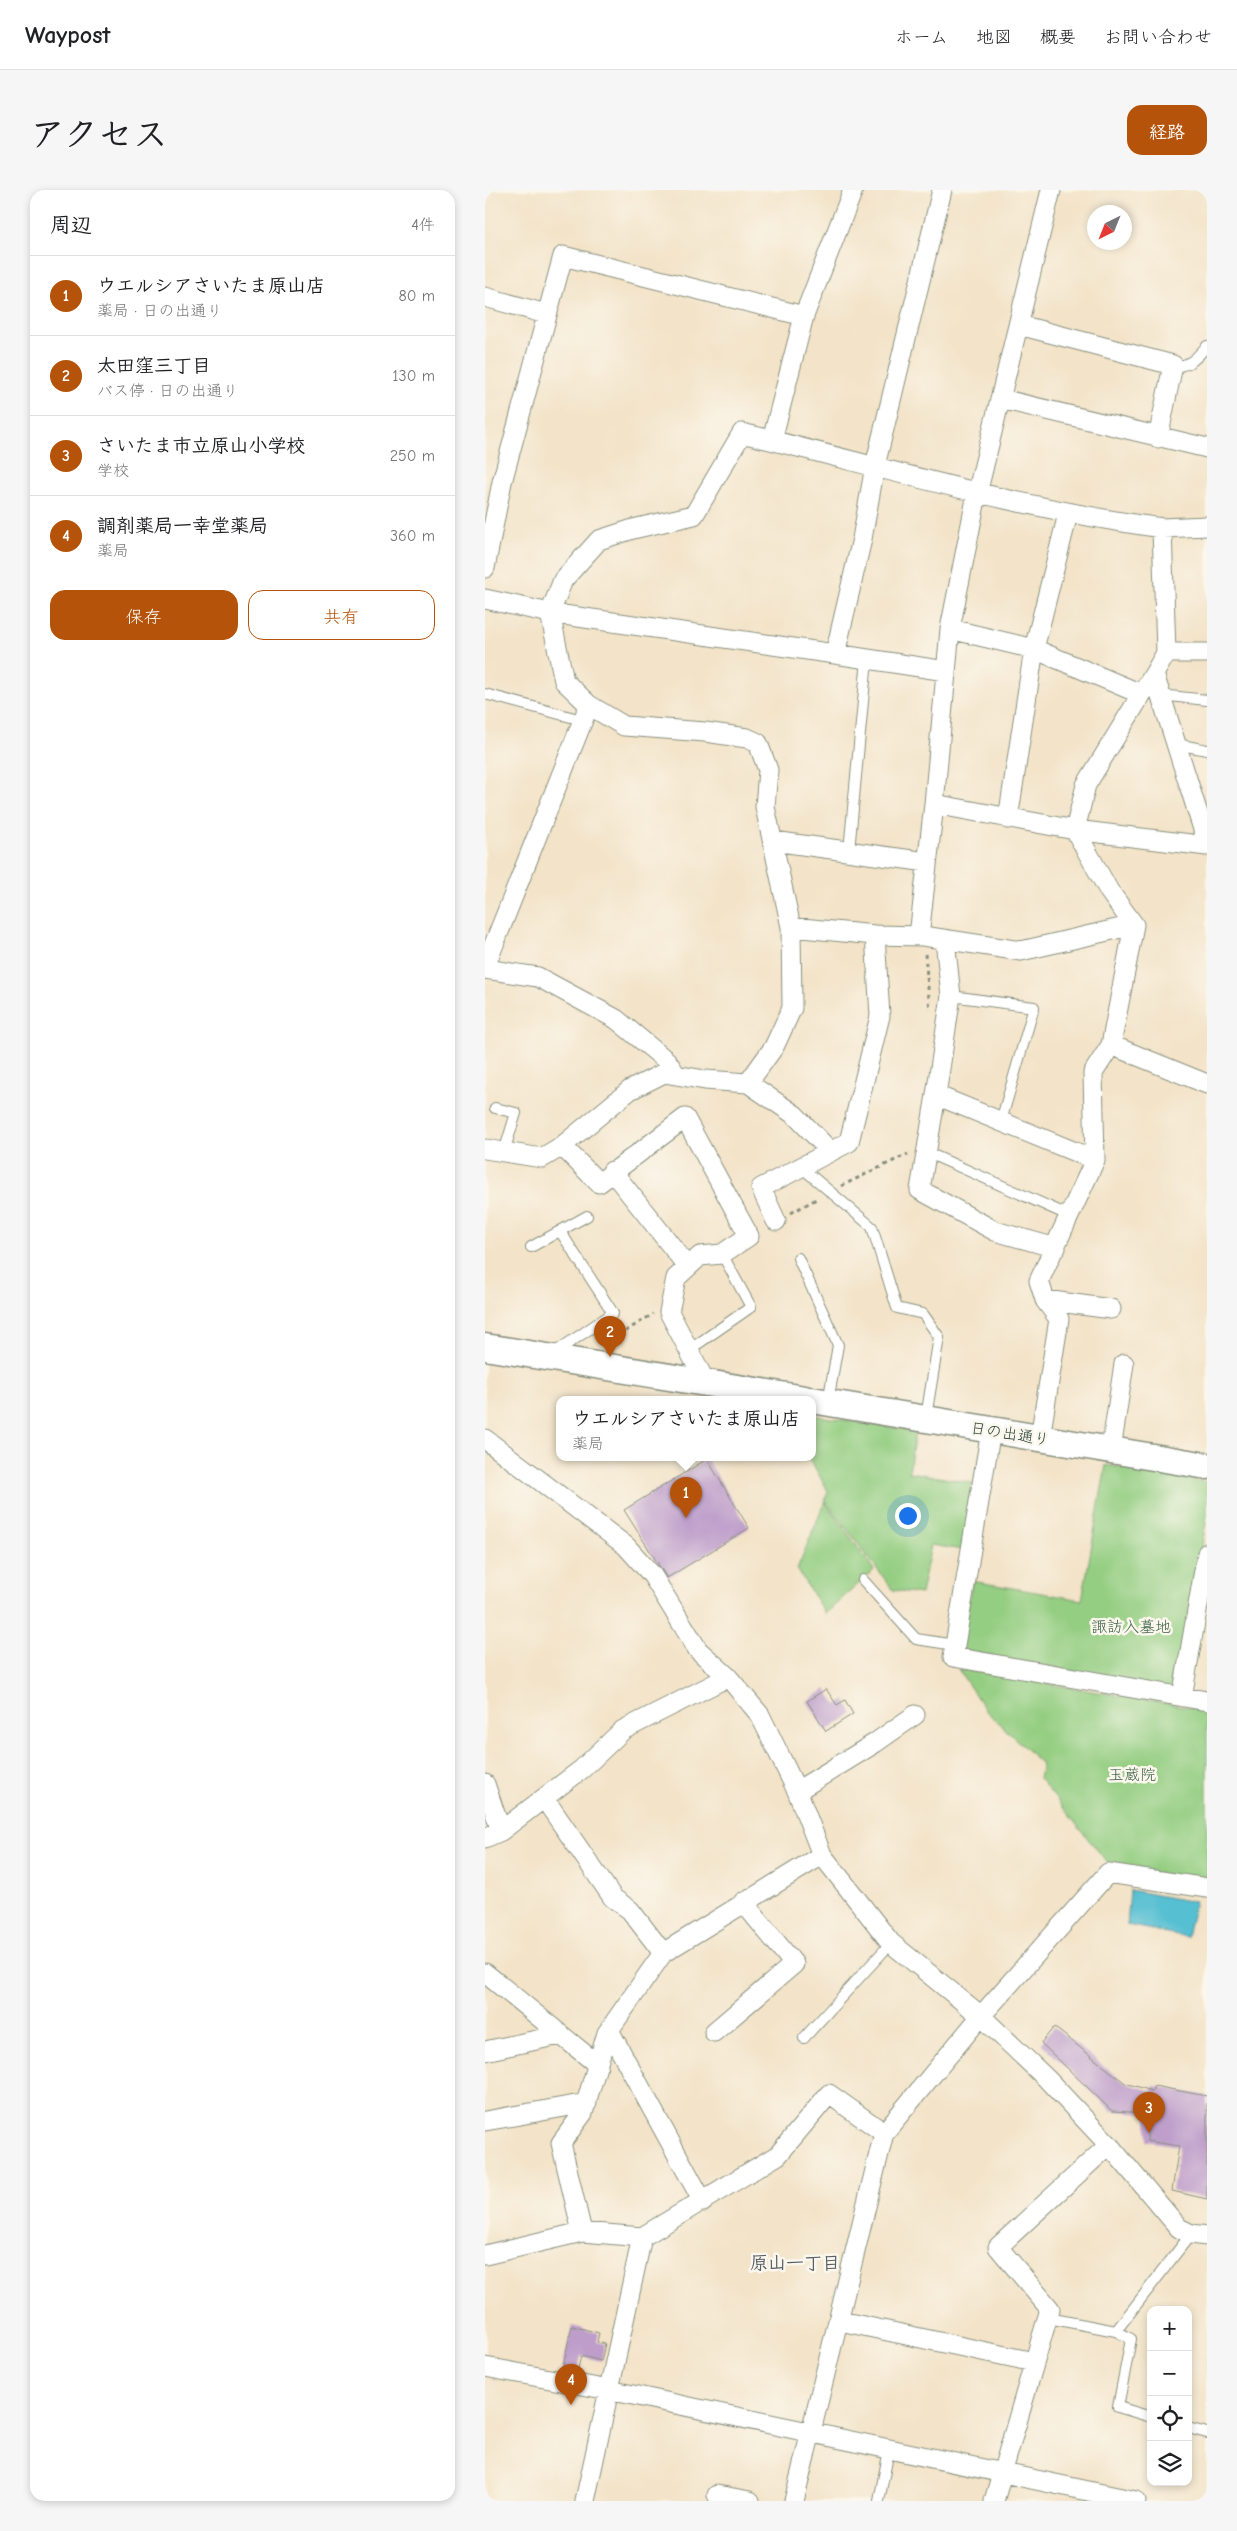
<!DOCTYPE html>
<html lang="ja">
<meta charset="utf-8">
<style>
:root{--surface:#fff;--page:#f6f6f6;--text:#202124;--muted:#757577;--line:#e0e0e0;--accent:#b45309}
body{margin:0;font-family:"Comic Neue","Klee One",sans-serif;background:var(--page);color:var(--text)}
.controls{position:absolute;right:15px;bottom:15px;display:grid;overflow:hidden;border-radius:10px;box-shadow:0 2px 8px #0003}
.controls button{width:45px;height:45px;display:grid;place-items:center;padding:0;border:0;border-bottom:1px solid var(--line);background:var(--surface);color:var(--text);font:25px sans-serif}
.compass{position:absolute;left:602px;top:15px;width:45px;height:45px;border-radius:50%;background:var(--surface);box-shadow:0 2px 8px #0003;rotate:223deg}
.you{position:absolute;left:422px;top:1325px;width:18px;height:18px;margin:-12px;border:4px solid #fff;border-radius:50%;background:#1a73e8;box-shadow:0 0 0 8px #1a73e833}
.badge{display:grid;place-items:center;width:32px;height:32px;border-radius:50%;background:var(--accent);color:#fff;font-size:16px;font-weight:700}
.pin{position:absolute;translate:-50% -41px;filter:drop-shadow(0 1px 2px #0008)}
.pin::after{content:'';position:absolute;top:26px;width:18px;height:15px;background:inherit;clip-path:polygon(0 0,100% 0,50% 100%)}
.popup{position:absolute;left:71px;top:1206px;width:260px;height:65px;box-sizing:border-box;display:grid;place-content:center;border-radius:10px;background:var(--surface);filter:drop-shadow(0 1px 4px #0005);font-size:16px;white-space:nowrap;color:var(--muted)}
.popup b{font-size:19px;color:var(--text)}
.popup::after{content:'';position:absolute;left:50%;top:100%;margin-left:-10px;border:10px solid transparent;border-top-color:var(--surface)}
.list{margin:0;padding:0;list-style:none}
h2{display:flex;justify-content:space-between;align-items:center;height:65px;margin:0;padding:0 20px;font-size:21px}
h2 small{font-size:16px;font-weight:400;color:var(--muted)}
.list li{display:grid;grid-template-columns:32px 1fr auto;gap:15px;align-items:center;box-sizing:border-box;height:80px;padding:0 20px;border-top:1px solid var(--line)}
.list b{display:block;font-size:19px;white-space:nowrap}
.list p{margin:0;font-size:16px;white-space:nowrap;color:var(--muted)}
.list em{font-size:16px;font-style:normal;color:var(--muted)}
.actions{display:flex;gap:10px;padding:15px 20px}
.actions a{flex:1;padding:11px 0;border:1px solid var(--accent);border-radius:15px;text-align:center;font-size:18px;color:var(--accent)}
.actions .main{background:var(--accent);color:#fff}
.icon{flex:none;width:28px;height:28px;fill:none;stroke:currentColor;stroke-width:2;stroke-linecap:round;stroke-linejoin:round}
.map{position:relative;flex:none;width:722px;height:2311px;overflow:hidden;border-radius:15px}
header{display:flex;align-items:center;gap:30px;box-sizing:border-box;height:70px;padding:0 25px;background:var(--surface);border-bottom:1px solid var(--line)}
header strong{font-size:24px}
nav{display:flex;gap:28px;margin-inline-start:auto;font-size:18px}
.intro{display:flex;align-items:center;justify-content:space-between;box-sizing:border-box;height:120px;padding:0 30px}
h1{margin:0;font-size:35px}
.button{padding:12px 22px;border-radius:15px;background:var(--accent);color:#fff;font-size:18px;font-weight:700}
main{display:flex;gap:30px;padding:0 30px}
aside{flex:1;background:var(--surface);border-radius:15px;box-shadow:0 2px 8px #0003}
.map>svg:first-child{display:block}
</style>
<header>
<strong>Waypost</strong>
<nav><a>ホーム</a><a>地図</a><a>概要</a><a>お問い合わせ</a></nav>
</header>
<div class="intro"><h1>アクセス</h1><a class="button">経路</a></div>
<main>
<aside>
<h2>周辺<small>4件</small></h2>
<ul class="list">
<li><span class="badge">1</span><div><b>ウエルシアさいたま原山店</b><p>薬局 · 日の出通り</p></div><em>80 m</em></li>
<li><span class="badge">2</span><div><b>太田窪三丁目</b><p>バス停 · 日の出通り</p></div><em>130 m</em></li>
<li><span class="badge">3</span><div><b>さいたま市立原山小学校</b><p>学校</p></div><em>250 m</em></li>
<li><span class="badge">4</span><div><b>調剤薬局一幸堂薬局</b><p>薬局</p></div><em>360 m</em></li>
</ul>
<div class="actions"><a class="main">保存</a><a>共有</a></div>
</aside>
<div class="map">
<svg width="722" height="2311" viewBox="0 0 722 2311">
<rect width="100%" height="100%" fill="#fbf7ec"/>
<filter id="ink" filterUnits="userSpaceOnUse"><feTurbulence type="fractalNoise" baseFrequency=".02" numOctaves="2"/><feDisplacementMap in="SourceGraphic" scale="10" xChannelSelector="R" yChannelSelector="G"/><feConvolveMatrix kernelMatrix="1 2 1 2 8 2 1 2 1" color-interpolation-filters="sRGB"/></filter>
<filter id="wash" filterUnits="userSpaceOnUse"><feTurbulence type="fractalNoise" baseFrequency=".0096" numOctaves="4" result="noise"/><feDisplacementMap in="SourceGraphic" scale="20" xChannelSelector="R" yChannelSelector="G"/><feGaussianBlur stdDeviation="1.12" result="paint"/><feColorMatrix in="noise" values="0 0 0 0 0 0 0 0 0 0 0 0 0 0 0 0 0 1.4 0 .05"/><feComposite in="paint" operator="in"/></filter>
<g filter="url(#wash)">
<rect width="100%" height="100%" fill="#f3e3c8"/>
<path fill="#94ce82" stroke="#5a865b" d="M327,1225l103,16 -6,41 64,11 -10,67 -32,-5 -10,49 -28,-4 -68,-90 3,-9 -19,-34h3z
M621,1275l101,17v34l-30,175 -216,-41 11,-69 110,19z
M340,1312l49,68 -49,44 -28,-45z
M473,1479l249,41v171l-96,-14 -72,-89 3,-14 -56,-53z"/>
<path fill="#56bfd2" stroke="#3a7e83" d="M645,1700l65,12 -8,35 -60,-12z"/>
<g id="blocks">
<path fill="#be9dca" d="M222,1269l42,69 -82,50 -43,-68z
M341,1499l11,16 8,-5 8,14 -27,17 -19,-30z
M569,1837l71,56 27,8 2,-5 53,10v103l-35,-8 7,-45 -32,-5v-28l-35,-2 -71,-68z
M87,2136l27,7 -2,9 8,2 -4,17 -20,-5 -4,17 -15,-3z"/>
</g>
</g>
<g filter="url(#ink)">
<use href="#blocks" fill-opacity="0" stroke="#89907e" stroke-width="1"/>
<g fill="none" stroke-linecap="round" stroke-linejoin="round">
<g stroke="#89907e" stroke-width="12">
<path id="lane" d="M688,175c16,3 24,-8 34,-19
M0,504l97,26
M675,505l47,5
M691,554l31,6
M364,661l18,-192
M466,806l83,11 -33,114
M10,918l21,5 -12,39
M441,962l144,64
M316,977l71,60 25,81 26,6 16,23 -13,80
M46,1057l56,-31
M313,1068l40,87 -10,57
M204,1160l62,-43 -29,-53
M69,1163l59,-40 -53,-82
M378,1390l53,59 39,6
M319,1848l87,-95
M563,2128l68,13 15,8 -13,68 33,10
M631,2141l75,-97
M703,2238l19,5
M394,2311l10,-51"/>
</g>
<g stroke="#89907e" stroke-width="21">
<path id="street" d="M457,0l-67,276 -13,73 -27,115 111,17
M0,107l61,17
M534,135l154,40 -15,73
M516,209l206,49
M287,250l32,-124
M677,338l45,-2
M0,378l17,-86 61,-226 241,60 49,-126
M0,409l65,14 285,41
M465,439l84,20 107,45
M681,463h41
M449,614l141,26 132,16
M523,629l26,-170 34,-135
M288,651l154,21
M649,735l-25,-34 -34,-61 11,-45 68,-111
M306,737l84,8 48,1 98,15 113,-26 -23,120 96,39
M434,746l15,-132 16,-175 27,-135 74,-304
M460,750l6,56 -15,99 159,65 -56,121 6,19 14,19 -19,119
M0,777l104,-262
M0,779l53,8 78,42 51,42 8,12
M263,893l47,32 35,36
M451,905l-16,95 75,41 61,17
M77,956l37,37 86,-65 64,118 -27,18 -22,2 -24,22 -7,34 37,71
M0,959l57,9 20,-12 68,-56 34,-17 41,7 43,3 26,-36 18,-39 -1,-81 -26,-120 3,-37 -10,-27 -11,-5 -42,-6 -81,-6 -35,-21 -25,-24 -14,-68 13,-33 36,-40 34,-11 61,-14 48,-82c140,34 277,76 420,95l4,125 -12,21 53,168
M610,970l-2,-87 18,-28
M127,981l76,96
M291,1031l-15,-33 88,-46 31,-126 -5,-81
M560,1110l66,9
M506,1240l-38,227 254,44
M0,1249l141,107 26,29 46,75 30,27 32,38 37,76 25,64 69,88 90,73 66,63 62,66 70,83 12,6 16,2
M626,1260l13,-86
M697,1507l25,-144
M0,1594l16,47
M312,1601l78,-48 40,-28
M59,1608l69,100 17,12 33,43
M0,1648l16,-7 81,-62 41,-39 105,-53
M0,1783l113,92
M124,1840l94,172
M229,1842l80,-68 -51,-62
M0,1861l75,-16
M0,1931l102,-18
M97,2042l-21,-89 22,-30 24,-80 56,-80 159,-98
M0,2065l97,-23 60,5
M355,2131l194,41
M0,2177l124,23 527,111
M232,2305l33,6
M100,2311l57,-264 136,-82 51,-61 55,39
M309,2311l90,-368 97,-117 127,-143 99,15
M509,2311l56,-192 -52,-62 111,-102"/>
</g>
<g stroke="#89907e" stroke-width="29">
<path id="secondary" d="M0,1157l320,52
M327,1210l395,66"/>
</g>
<path stroke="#89907e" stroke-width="3" stroke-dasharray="4 4" stroke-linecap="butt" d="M440,764l5,56
M356,996l67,-32
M306,1023l27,-15
M120,1154l48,-30"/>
<use href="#lane" stroke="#fff" stroke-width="10"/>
<use href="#street" stroke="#fff" stroke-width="19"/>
<use href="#secondary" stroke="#fff" stroke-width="26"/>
</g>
</g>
<g text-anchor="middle" stroke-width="5" stroke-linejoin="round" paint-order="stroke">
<g font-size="16" fill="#1f3d34" stroke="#fbf7ec">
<text transform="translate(525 1243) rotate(9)" y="6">日の出通り</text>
</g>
<g font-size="16" fill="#3c6148" stroke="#fbf7ec">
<text x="646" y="1442">諏訪入墓地</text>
<text x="647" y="1590">玉蔵院</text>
</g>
<g font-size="18" font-weight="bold" fill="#575f68" stroke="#fbf7ec">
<text x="310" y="2079">原山一丁目</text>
</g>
</g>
</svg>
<div class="controls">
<button>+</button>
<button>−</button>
<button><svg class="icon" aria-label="locate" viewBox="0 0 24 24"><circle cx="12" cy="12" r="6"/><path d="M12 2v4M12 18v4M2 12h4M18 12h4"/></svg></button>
<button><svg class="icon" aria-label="layers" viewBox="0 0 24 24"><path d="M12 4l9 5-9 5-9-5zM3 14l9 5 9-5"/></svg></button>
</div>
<svg class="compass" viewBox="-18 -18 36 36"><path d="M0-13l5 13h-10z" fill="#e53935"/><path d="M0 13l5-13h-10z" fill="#757577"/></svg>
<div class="you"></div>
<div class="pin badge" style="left:201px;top:1328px">1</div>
<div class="popup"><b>ウエルシアさいたま原山店</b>薬局</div>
<div class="pin badge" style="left:125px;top:1167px">2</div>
<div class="pin badge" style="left:664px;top:1943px">3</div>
<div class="pin badge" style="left:86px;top:2215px">4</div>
</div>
</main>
